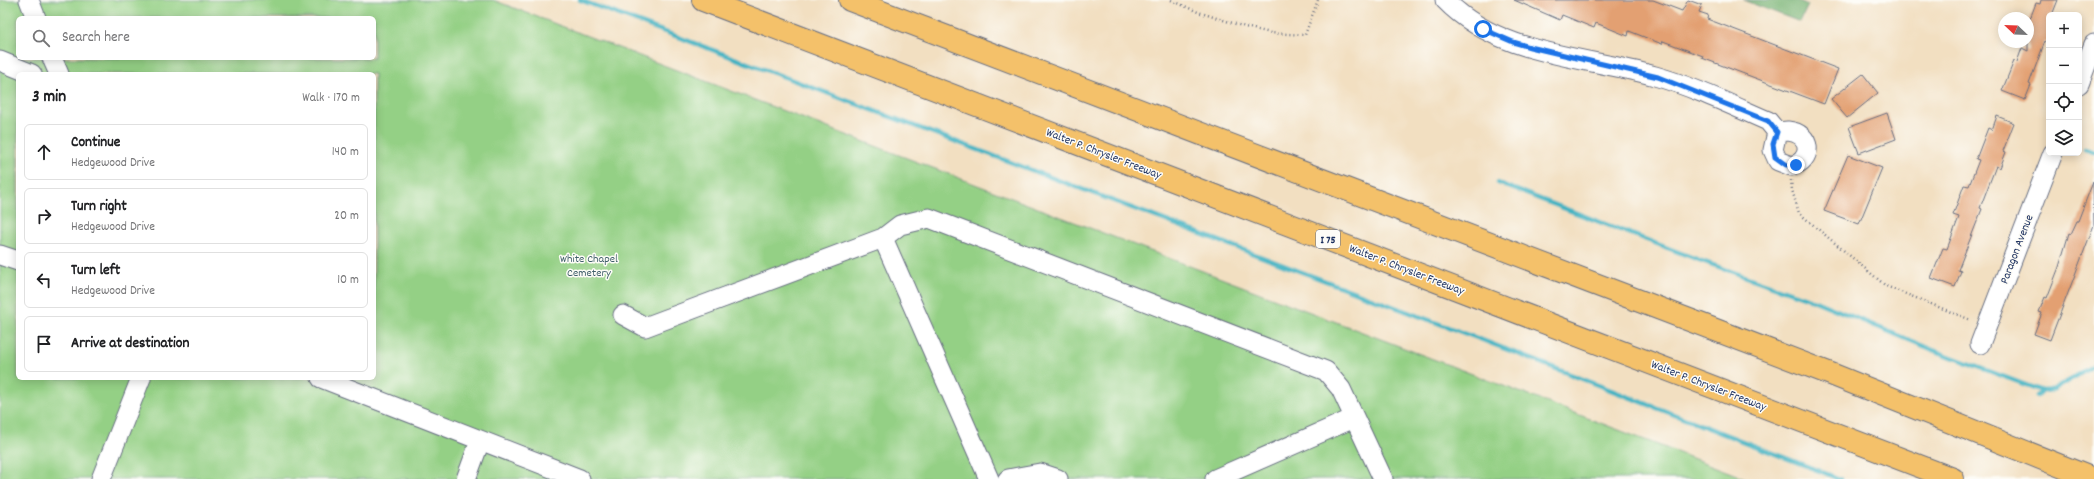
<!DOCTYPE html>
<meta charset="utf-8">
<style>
:root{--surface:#fff;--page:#f2f2f2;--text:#202124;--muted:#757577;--line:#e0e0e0}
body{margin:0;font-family:Dekko,sans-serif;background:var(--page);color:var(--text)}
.controls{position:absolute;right:12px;top:12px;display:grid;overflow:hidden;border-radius:6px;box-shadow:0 2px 10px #0003}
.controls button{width:36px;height:36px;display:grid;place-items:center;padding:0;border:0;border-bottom:1px solid var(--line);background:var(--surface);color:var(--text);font:20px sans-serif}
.compass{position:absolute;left:1998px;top:12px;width:36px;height:36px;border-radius:50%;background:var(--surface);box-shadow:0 2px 10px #0003;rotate:293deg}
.stop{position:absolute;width:12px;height:12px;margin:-9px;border:3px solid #1a73e8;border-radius:50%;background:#fff}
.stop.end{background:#1a73e8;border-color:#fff;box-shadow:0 1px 4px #0008}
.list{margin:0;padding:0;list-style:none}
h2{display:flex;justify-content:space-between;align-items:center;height:52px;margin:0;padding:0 16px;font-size:17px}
h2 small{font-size:13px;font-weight:400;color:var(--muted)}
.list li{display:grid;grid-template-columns:26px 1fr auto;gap:12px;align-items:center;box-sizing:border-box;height:56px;margin:0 8px 8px;padding:0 8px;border:1px solid var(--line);border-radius:6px}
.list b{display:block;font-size:15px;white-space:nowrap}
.list p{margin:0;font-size:13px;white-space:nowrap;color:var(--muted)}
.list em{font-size:13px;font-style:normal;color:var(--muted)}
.icon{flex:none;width:22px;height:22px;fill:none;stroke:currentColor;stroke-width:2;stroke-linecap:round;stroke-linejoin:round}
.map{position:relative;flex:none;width:2094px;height:479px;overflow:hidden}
.search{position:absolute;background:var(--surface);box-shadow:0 2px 10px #0003;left:16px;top:16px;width:360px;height:44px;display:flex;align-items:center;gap:10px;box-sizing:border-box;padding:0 14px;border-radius:6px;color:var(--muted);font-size:15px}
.panel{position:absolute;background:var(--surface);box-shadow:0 2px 10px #0003;left:16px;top:72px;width:360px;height:308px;border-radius:6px}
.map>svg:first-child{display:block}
</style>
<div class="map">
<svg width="2094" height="479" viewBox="0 0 2094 479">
<rect width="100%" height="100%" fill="#fdfcf7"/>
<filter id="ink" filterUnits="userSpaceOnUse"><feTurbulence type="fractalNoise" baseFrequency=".025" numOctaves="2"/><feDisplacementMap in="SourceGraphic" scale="8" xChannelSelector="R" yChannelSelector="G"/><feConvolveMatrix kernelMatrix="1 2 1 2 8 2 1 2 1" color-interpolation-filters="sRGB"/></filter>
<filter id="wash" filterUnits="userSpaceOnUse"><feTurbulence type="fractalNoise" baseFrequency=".012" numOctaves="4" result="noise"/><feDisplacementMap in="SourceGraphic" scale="16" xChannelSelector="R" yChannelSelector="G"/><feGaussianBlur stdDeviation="0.9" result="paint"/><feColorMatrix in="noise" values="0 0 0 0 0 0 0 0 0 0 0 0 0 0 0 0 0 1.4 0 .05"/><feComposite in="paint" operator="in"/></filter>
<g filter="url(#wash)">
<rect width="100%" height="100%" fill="#f2dfc1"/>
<path fill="#94d085" stroke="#588072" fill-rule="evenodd" d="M0,0h493l1254,479h-1747zM18,18h356v40h-356zM18,74h356v304h-356z"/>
<path fill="#77b272" stroke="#497068" d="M1743,0h54l11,5 -8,17z"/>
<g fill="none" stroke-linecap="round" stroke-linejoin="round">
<path stroke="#45b3c2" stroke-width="4.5" d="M580,0l897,338 363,141
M2085,149l9,3
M1498,183l201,77 116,41 118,49 109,41 12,-1 40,-25
M2037,396l5,-5"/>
</g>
<g id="blocks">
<path fill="#e3a072" d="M1514,0h139l29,11 6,-11 14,5 -3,7 9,3 -1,4 131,50 -14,35 -122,-46 1,-2 -40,-15 -1,3 -33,-13 -1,5 -32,-13 -2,5 -32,-13 -2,5z
M2041,0h17l-6,15h-3v28l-4,-2 -16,43 2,1 -6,15 -23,-9 12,-30 3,1 5,-14 6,3v-27l8,-21 4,1z
M1863,74l15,19 -31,25 -16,-19z
M1887,113l9,26 -37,14 -10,-26z
M1997,116l17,7 -11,28 3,1 -6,16 -4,-2 -16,42 2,1 -24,61 3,1 -6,16 -24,-9 12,-30 4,1 12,-32 -6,-2 11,-30 5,1 10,-26 -3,-1 12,-31 4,2z
M1848,155l34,13 -23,56 -35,-13z
M2093,182l1,43 -44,115 -16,-6 8,-21 -3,-1 6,-15 2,1 12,-31 10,-34 2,1 6,-13h1z"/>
</g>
</g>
<g filter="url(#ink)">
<use href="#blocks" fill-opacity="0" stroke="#666d81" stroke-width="1"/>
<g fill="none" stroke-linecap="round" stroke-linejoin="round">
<g stroke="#666d81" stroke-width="21">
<path id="minor" d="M29,0l7,18
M1445,0c54,56 140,56 210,76 39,11 76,29 113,45l9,11
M52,58l7,16
M0,61l32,13
M2079,84l15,-40
M1788,131c24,2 26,30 3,35l-13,-5 -5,-11 4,-18z
M0,255l18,6
M623,315l22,12 238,-89
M1980,344l73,-191
M321,378l259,101
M101,479l40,-101
M466,479l14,-38
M989,479l-106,-241 17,-13 29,-7 397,153 15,18 42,90
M1008,479l32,-6 18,6
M1215,479l139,-61"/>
</g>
<g stroke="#666d81" stroke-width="24">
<path id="highway" d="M703,0l1250,479
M850,0l981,374 262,105"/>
</g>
<path stroke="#666d81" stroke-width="2.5" stroke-dasharray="1 3" stroke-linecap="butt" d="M1171,0l27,12 47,15 26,6 34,2 13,-35
M1791,180l1,10 7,23 87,73 85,34"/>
<use href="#minor" stroke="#fff" stroke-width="19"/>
<use href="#highway" stroke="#f4c16a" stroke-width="22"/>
</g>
</g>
<g fill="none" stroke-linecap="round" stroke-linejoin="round" filter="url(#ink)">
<path stroke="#1a73e8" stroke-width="5" d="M1483,29l30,13 17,5 128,30 110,44 9,11 -4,12 2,13 11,8h10"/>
</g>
<g text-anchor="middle" stroke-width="3" stroke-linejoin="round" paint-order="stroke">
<rect fill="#fdfcf7" stroke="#5f6c8c" stroke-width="1" x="1316" y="230" width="24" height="18" rx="3"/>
<g font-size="11" font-weight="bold" fill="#1b2f5e">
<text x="1328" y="243">I 75</text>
</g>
<g font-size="12" fill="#1b2f5e" stroke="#fdfcf7">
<text transform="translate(1104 153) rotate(21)" y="4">Walter P. Chrysler Freeway</text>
<text transform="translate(2016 249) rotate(-69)" y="4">Paragon Avenue</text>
<text transform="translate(1407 269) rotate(21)" y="4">Walter P. Chrysler Freeway</text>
<text transform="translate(1709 385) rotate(21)" y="4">Walter P. Chrysler Freeway</text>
</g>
<g font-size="12" fill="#3f5f6a" stroke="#fdfcf7">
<text x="589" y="262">White Chapel<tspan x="589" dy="14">Cemetery</tspan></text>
</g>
</g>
</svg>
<div class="controls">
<button>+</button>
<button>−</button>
<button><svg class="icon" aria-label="locate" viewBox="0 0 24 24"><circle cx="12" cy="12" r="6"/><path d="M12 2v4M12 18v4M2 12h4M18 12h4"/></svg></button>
<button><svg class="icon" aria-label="layers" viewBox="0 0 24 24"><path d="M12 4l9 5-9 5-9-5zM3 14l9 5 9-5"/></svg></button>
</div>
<svg class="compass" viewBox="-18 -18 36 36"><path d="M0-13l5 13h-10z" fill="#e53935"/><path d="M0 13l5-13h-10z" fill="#757577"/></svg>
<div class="stop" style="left:1483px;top:29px"></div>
<div class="stop end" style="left:1796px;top:165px"></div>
<div class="search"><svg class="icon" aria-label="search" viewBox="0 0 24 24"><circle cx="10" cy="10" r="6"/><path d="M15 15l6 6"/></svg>Search here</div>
<section class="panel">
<h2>3 min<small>Walk · 170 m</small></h2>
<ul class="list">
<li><svg class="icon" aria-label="ahead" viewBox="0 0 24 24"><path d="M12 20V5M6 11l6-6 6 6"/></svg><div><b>Continue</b><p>Hedgewood Drive</p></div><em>140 m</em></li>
<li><svg class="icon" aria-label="right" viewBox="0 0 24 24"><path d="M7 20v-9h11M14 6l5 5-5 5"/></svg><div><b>Turn right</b><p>Hedgewood Drive</p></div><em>20 m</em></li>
<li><svg class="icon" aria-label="left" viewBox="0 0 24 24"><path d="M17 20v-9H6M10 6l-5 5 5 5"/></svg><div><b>Turn left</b><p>Hedgewood Drive</p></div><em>10 m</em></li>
<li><svg class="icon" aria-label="arrive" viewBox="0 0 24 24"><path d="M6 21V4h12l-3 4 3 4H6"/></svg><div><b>Arrive at destination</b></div></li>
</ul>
</section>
</div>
